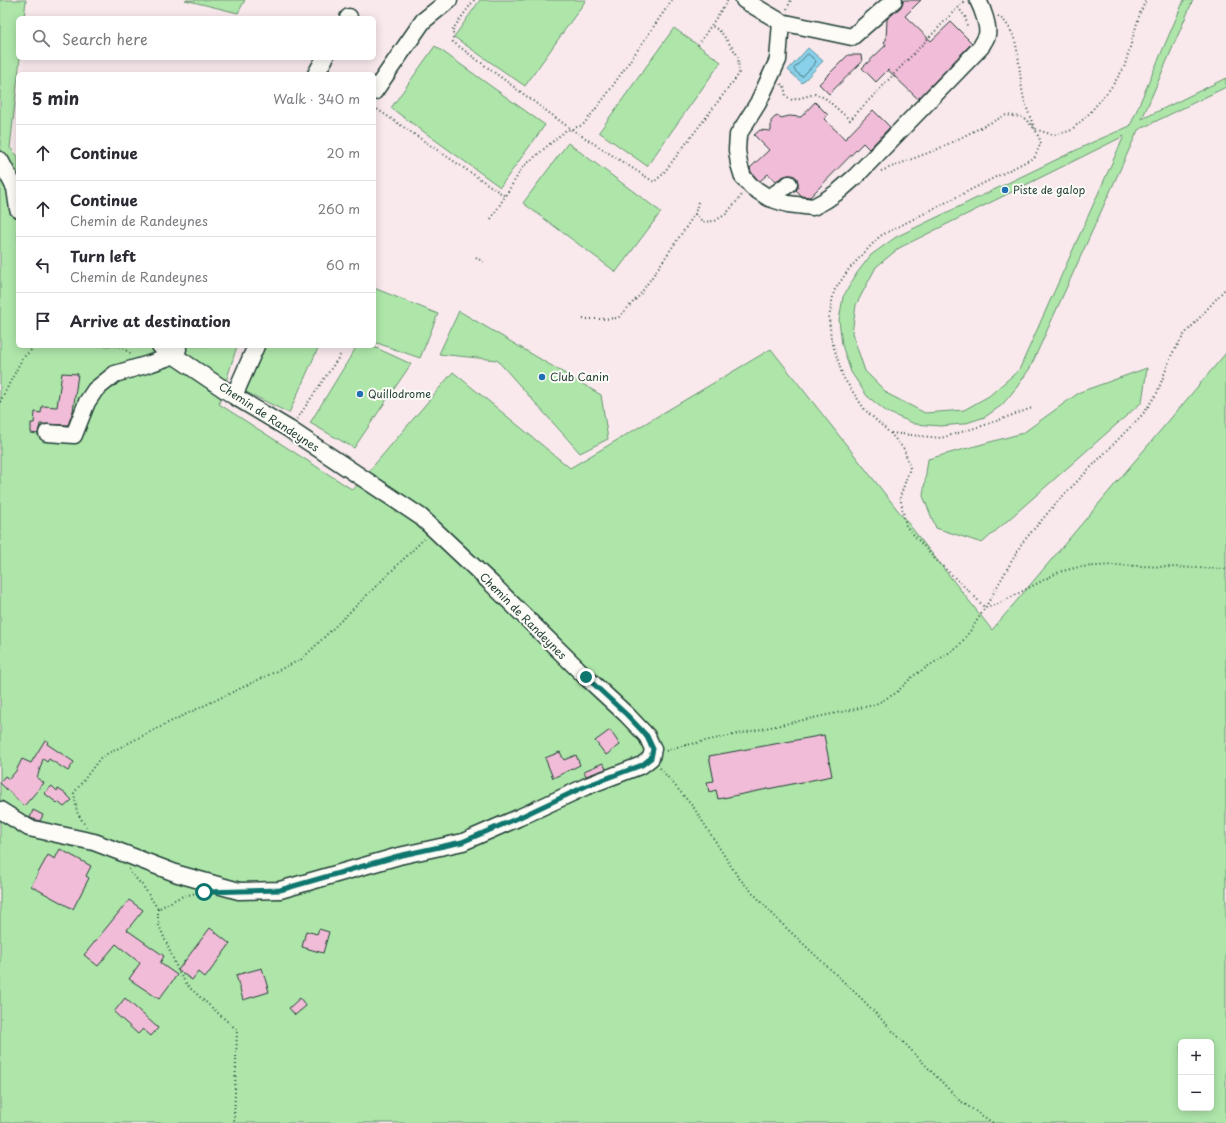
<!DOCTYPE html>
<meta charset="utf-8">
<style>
:root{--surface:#fff;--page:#f2f2f3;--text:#2b2b33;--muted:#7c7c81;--line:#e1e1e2}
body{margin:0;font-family:"Playpen Sans",sans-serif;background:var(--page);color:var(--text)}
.controls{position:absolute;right:12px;bottom:12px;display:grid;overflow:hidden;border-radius:6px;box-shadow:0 2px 10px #0003}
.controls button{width:36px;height:36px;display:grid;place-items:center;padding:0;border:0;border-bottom:1px solid var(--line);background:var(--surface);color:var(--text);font:20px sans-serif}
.stop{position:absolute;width:12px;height:12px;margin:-9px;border:3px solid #0f766e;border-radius:50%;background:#fff}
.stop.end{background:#0f766e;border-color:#fff;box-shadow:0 1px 4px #0008}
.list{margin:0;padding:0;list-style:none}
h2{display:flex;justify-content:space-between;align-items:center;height:52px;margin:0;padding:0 16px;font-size:17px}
h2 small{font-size:13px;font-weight:400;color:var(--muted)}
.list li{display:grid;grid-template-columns:26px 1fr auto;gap:12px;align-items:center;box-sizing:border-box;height:56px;padding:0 16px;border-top:1px solid var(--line)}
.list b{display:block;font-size:15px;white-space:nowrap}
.list p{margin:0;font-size:13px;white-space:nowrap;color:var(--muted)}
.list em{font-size:13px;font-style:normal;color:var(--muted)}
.icon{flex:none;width:22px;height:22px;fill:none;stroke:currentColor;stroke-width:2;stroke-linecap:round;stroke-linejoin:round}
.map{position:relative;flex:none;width:1226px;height:1123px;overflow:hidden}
.search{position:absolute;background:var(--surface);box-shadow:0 2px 10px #0003;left:16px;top:16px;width:360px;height:44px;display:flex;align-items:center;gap:10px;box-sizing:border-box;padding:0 14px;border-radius:6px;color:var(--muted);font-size:15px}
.panel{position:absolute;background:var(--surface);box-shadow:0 2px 10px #0003;left:16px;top:72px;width:360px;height:276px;border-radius:6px}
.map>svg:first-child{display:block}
</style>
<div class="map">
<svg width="1226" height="1123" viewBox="0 0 1226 1123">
<rect width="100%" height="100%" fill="#f9e9ed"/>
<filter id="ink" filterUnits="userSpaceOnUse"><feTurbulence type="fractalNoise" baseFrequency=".025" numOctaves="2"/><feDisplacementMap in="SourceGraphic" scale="8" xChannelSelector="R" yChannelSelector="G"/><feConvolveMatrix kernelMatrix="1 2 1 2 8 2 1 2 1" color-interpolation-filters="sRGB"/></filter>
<g filter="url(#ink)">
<path fill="#aee6aa" stroke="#66926f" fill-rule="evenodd" d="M0,0h26l-2,18h-6v40h2l-10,90 8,8v190h219l-18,58 134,86 100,-118 117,96 201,-119 221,281 234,-277v770h-1226zM1181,1042h30v66h-30z
M185,0h60l-7,13z
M480,0h106l-61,86 -71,-49z
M1184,0h9l-51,119 84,-41v9l-88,43 -108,238 -13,19 -15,18 -17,12 -22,7 -23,2 -25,-2 -28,-12 -20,-16 -16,-24 -9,-27 -3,-25 4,-23 14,-24 14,-18 25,-18 197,-95 37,-16zM1124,136l-105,234 -30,26 -25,14 -39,3 -37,-19 -23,-23 -13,-38 4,-28 20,-38 23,-19z
M674,28l47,34 -74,104 -48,-34z
M435,46l110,79 -45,62 -109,-79z
M568,143l93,69 -45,60 -93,-69z
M374,288l64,26 -18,44 -46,-16z
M459,311l142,84 7,44 -28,14 -83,-93 -58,-6z
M264,346h55l-30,67 -45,-22z
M357,346h15l39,18 -57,84 -44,-25z
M1147,368l-5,34 -160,141 -46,-15 -13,-32 5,-37 95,-26 57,-41z"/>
<path fill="#89d1ea" stroke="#5f96a1" d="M808,48l15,13 -21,22 -14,-13z"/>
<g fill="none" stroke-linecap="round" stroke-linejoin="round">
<path stroke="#49787d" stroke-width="1" d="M808,54l7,6 1,2 -13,14h-2l-6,-5 -1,-2z"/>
</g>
<path fill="#f1bcd7" stroke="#1f3d34" d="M903,0h18l-16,16 26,25 20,-19 21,21 -54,56 -30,-29 -12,12 -14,-14 24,-23 -2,-3 2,-2 1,-21 14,-12 2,-4z
M848,55h13l1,7 -33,32 -10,-10z
M815,102l13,13 -4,4 21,20 28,-29 17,17 -21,22 -6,-6 -53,54 -8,-1 -6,-6 2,-2v-5l-1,-5 -4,-3h-5l-6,2 -6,4 -8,-7 -8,7 -2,-1 -7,-8 -1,-4 19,-18 -15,-15 6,-5 11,1v-10l4,-4 4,-1 2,2 8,-2 12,1z
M62,373l16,1 -5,37 -5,14 -28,-1 -2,10 -7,-1v-10h3l1,-11 6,1 1,-7 15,1z
M610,730l10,15 -14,10 -11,-14z
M824,735l8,41 -114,23 -2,-9 -7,2 -2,-10 7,-1 -5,-25z
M45,740l3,1 -1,3 27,18 -6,9 -19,-12 -2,3 -4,-3 -6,19 7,5 -20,23 -24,-23v-1l5,-6 4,3 7,-8 6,-12 9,4z
M560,752l4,8 12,-5 4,10 -27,13 -8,-20z
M603,763l3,6 -20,7 -2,-5z
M52,786l5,5 1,-2 8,5 6,6 -8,7 -6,-5 -1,1 -13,-10z
M33,810l10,5 -3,6 -10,-3z
M60,849l31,17 -5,10 3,2 -16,31 -42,-23 17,-31 7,4z
M129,900l14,10 -16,20 37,26 -4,7 17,12 -18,24 -30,-20 11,-16 -24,-19 -18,22 -14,-11z
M210,928l20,16 -25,34 -7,-6 -6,8 -14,-10z
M319,929l10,3 -6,21 -21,-6 4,-16 11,3z
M262,968l7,24 -26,8 -7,-25z
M125,998l33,30 -7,8 -8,-7 -5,5 -24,-22z
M300,998l6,8 -11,9 -6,-7z"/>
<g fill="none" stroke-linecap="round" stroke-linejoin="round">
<g stroke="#1f3d34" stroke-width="19">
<path id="minor" d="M744,0l37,22 71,15 42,-37
M348,18l1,-1
M781,22l-3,38 -20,43 -20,32 -1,15 2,14 4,13 9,10 17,11 19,6 25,3 13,-7 13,-9 16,-14 126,-130c1,-3 5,-8 6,-12 2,-9 -5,-27 -9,-35
M316,74l9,-16
M374,92l49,-71 26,-21
M0,160l15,28 3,21
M769,198l20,-14
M234,396l22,-50
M47,433l27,2 13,-33 8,-12 20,-16 34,-10 26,-9 3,-6
M0,810l29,18 65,14 84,32 61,17 41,-1 119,-34 64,-14 55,-24 69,-32 55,-21 9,-7 2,-9 -6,-13 -20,-21 -41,-38 -94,-93 -71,-67 -132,-88 -55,-33 -74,-50"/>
</g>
<path stroke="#1f3d34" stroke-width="2" stroke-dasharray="1 3" stroke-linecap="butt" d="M474,0l-21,29v13l118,87 83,53 8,-7 77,-101 -1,-18 -17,-24 -10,-7
M958,7l8,11 1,8
M787,9l4,-9
M998,16c25,16 19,57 26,83 4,14 10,29 17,43l-6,15 -155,79 -31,33 -15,22 -5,27 2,20 12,39 22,33 25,23 14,16 6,19 -10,29 6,29 29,33 38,36 12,13 11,-3 63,-33 20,-5 33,-2 114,4
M698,45l30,-45
M781,84l3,2 2,10 6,4 23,-6 10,4 25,22 115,-120
M374,107l131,89
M881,171l57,-22 68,-34 17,2 12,12 18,6 17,-4 17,-15 23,-27 14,-21 16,-55 6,-13
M698,202l-3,12 8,8 12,-1 11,-7 16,-19
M491,219l32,-52 42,-36 18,-6 22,-28 67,-97
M476,257l8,6
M583,319h18l17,-1 21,-22 56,-82
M115,346l7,2 10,6
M0,402l22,-43 13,-13
M297,419l44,-65
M891,433l50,5 44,-13 47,-17
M666,751l6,-3 202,-43 22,-12 17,-17 45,-29 13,-17 14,-22 37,-65 36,-42 85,-87 14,-21 15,-39 12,-19 42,-47
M660,768l34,40 44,69 43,46 80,75 98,102 34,23
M86,827l-9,-15 -3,-19 27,-36 73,-37 128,-61 122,-120
M129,869l2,4 12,13 15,23 22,-12 16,-4
M158,909v14l22,52 10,13 47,42 -3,93"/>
<use href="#minor" stroke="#fdfcf7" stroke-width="16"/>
</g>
</g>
<g fill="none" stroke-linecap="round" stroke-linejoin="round" filter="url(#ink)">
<path stroke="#0f766e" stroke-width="5" d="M204,892l76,-2 118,-34 64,-14 56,-24 68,-32 56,-21 9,-7 2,-9 -6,-13 -20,-21 -41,-38"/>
</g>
<g fill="#1f6fb2" stroke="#fdfcf7" stroke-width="1.5">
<circle cx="1005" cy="190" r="4"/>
<circle cx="542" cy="377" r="4"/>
<circle cx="360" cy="394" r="4"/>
</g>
<g text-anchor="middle" stroke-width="4" stroke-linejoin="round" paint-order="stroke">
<g font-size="11" fill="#1f3d34" stroke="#fdfcf7" text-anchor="start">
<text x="1013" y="194">Piste de galop</text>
<text x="550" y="381">Club Canin</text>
<text x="368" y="398">Quillodrome</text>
</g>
<g font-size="11" fill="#1f3d34" stroke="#fdfcf7">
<text transform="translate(269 417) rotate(33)" y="4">Chemin de Randeynes</text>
<text transform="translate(523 616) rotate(45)" y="4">Chemin de Randeynes</text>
</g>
</g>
</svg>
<div class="controls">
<button>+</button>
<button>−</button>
</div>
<div class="stop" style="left:204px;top:892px"></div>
<div class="stop end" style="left:586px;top:677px"></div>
<div class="search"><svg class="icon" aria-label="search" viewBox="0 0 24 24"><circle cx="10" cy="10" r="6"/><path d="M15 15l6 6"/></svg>Search here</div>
<section class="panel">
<h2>5 min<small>Walk · 340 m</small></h2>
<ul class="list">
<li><svg class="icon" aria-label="ahead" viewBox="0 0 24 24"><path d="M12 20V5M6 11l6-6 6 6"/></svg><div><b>Continue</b></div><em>20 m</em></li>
<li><svg class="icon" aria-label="ahead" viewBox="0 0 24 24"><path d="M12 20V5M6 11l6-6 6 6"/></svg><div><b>Continue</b><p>Chemin de Randeynes</p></div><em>260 m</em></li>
<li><svg class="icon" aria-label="left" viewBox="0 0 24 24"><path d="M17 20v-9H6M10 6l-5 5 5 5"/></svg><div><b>Turn left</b><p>Chemin de Randeynes</p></div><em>60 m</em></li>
<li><svg class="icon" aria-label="arrive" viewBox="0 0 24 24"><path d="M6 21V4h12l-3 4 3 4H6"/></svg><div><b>Arrive at destination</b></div></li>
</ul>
</section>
</div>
